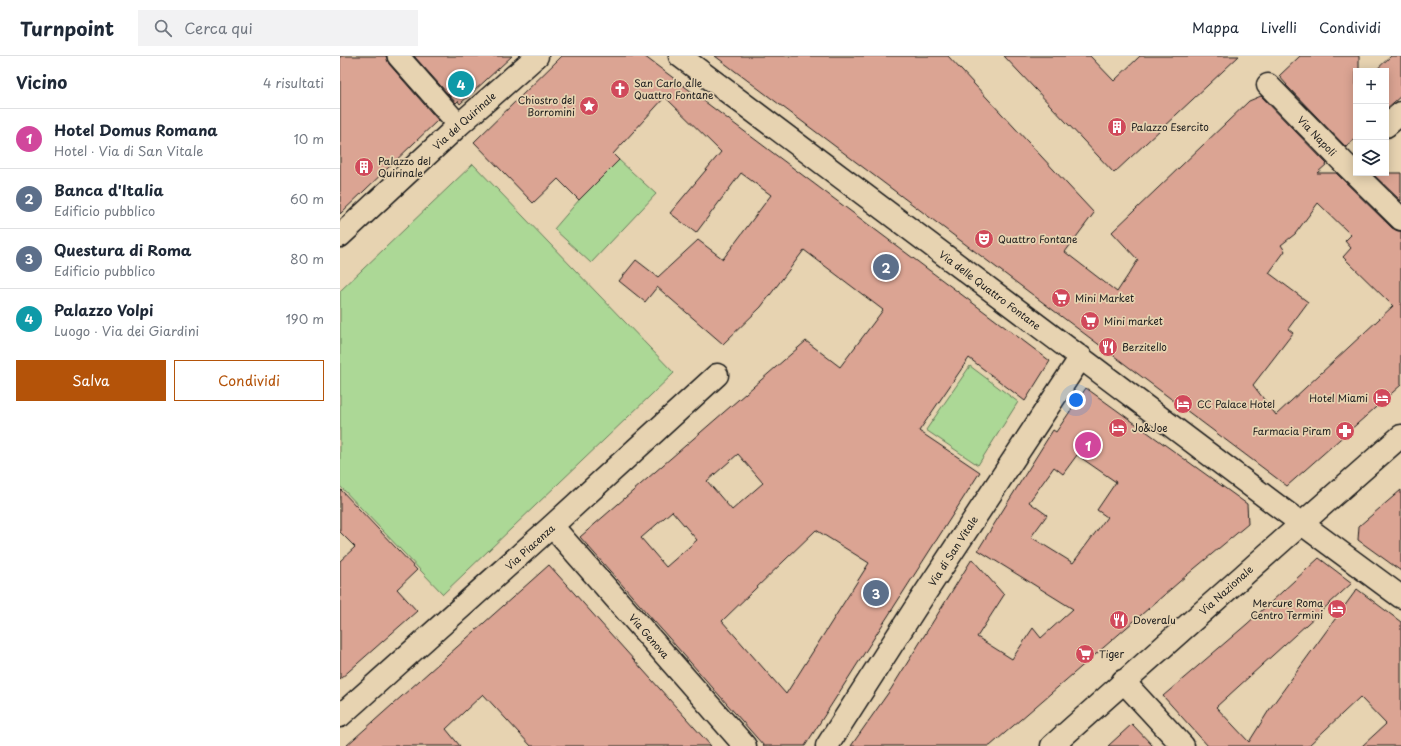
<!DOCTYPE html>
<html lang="it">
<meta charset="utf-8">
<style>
:root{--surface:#fff;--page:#f2f2f3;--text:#1f2937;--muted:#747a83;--line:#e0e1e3;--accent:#b45309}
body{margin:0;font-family:"Playpen Sans",sans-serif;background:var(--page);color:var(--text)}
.controls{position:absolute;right:12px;top:12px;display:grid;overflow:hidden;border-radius:0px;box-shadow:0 2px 10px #0003}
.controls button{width:36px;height:36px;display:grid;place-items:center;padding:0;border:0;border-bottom:1px solid var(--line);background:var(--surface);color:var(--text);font:20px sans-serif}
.you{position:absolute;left:736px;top:344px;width:14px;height:14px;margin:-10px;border:3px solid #fff;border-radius:50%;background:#1a73e8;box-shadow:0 0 0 6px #1a73e833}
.badge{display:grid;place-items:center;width:26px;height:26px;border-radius:50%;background:var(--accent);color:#fff;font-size:13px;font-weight:700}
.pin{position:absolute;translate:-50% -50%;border:2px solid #fff;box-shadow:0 1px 4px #0006}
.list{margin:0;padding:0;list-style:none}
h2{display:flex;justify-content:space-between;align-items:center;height:52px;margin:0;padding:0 16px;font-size:17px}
h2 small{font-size:13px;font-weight:400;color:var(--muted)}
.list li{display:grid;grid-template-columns:26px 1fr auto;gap:12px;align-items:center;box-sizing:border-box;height:60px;padding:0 16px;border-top:1px solid var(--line)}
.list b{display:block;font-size:15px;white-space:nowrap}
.list p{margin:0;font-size:13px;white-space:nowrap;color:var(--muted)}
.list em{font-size:13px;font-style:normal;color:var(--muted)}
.actions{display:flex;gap:8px;padding:12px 16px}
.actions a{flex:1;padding:9px 0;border:1px solid var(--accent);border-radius:0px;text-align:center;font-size:14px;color:var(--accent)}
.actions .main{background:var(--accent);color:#fff}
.icon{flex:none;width:22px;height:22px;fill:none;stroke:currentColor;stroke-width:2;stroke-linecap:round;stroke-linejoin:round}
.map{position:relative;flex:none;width:1061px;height:690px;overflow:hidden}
header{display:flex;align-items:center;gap:24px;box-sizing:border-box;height:56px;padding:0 20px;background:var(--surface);border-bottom:1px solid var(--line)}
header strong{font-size:19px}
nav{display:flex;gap:22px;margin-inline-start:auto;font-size:14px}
.search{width:280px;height:36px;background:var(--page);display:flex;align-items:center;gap:10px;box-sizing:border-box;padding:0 14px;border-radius:0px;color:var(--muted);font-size:15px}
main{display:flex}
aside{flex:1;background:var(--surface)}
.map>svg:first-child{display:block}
</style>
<header>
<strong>Turnpoint</strong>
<div class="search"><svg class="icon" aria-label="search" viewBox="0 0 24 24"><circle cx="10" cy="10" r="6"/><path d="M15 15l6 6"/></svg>Cerca qui</div>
<nav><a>Mappa</a><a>Livelli</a><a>Condividi</a></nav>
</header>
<main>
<aside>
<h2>Vicino<small>4 risultati</small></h2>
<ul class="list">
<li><span class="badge" style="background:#d1479c">1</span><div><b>Hotel Domus Romana</b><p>Hotel · Via di San Vitale</p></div><em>10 m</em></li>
<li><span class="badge" style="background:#5c6f8a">2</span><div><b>Banca d'Italia</b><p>Edificio pubblico</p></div><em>60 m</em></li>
<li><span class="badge" style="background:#5c6f8a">3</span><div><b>Questura di Roma</b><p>Edificio pubblico</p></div><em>80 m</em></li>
<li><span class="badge" style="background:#0f9aa8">4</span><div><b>Palazzo Volpi</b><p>Luogo · Via dei Giardini</p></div><em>190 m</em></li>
</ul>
<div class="actions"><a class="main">Salva</a><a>Condividi</a></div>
</aside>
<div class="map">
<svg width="1061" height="690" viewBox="0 0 1061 690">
<rect width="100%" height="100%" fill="#e7d3b1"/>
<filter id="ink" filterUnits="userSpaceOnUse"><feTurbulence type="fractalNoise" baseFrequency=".025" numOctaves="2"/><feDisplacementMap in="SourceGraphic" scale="8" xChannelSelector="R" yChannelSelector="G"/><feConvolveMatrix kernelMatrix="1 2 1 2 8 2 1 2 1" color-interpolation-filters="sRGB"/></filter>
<g filter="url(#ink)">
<path fill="#acd896" stroke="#647a59" d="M279,104l37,34 -65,69 -37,-34 25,-29z
M133,108l201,209 -231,221 -103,-108v-195z
M630,310l48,36 -40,63 -52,-35z"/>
<path fill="#dba493" stroke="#1c1c1c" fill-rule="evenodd" d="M0,0h46l3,8 49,56 -98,94z
M74,0h98l-52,48 -2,-3 -2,2z
M222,0h82l406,305 -25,40 -56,-43 -50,73 61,41 -175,274h-41l-184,-209 226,-196 34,26 43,-57 -79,-60 -43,57 -38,37 -66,-57 -12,15 -26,-21 17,-21 22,17 40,-37 25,19 48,-64 -30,-22 -45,60 -26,-20 51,-61 -56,-55 -52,57 6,6 -40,40 -21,-21 -25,24 -59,-61zM398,398l25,29 -31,27 -25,-29zM332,455l25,29 -31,27 -25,-29zM476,474l53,33 -83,131 -64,-73z
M375,0h233l146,157 -29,39 52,40 21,-32 -26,-28 137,-131 12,-5 66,68 -10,9h19l56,55 6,3h3v154l-114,101zM978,147l33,32 -6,6 6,7 -8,9 50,49 -117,109 -23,-30 40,-52 -5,-4 20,-27 -39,-29 16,-22 -4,-6 14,-11z
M664,0h86l24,25 26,-25h99l-125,117z
M960,0h59v15h-3v67l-10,9 -60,-62h1l-8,-9z
M1051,0h10v40l-15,13v-38h-11z
M1032,117h29v28z
M746,332l161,116 1,20 -54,45 -204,177h-139l40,-57 81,-130 32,36 -27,42 35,22 21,-31 8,10 32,-29 -95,-59 75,-120 3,2zM737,399l39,27 -19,28 10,7 -34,46 -42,-26 16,-22 -18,-13 25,-35 9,7z
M0,433l77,81 -20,19 20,22 -77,68v-118l15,-14 -15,-15z
M1061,434v81l-43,-31 1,-14z
M979,502l33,25 -136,124 33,35 22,-35 86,-118 44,33v124h-39l24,-22 -26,-27 -52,49h-100l-45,-50 84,-72z
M209,509l162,181h-180l-48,-52 -37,35 14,17h-114z
M792,668l21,22h-45z"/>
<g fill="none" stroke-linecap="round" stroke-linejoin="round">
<g stroke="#1c1c1c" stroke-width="24">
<path id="pedestrian" d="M58,0l61,69"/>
</g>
<g stroke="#1c1c1c" stroke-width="25">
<path id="minor" d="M928,29l76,78 57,56
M1046,70l15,-13
M212,470l193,220
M783,625l60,65
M0,660l212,-190 165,-151
M487,690l87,-136 167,-253"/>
</g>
<g stroke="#1c1c1c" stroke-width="25">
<path id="tertiary" d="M340,0l595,448 126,93
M0,180l119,-111 78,-69
M712,690l230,-205 119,-105"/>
</g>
<use href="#pedestrian" stroke="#e7d3b1" stroke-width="21"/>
<use href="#minor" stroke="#e7d3b1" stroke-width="22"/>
<use href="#tertiary" stroke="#e7d3b1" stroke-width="22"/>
</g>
</g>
<defs>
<g id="church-disc" transform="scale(1)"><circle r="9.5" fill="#d1495b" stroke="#e7d3b1"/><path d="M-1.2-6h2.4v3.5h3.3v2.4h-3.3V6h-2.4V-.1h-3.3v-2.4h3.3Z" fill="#fff"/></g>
<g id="sight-disc" transform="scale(1)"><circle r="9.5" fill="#d1495b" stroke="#e7d3b1"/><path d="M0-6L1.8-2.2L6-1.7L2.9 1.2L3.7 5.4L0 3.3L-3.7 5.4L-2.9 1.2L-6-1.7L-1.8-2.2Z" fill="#fff"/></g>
<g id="building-disc" transform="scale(1)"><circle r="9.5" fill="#d1495b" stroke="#e7d3b1"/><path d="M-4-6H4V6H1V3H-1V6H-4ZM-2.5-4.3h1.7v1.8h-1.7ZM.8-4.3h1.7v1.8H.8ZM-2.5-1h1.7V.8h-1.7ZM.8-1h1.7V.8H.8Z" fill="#fff"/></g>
<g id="theatre-disc" transform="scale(1)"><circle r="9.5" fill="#d1495b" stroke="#e7d3b1"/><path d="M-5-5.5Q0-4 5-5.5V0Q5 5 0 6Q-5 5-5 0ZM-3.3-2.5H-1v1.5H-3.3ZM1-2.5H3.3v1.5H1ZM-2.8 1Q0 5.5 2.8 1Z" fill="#fff"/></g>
<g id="supermarket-disc" transform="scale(1)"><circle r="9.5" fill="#d1495b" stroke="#e7d3b1"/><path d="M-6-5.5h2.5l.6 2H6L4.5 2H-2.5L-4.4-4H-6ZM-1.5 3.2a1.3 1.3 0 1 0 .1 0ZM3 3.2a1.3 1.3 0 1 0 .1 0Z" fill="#fff"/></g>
<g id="restaurant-disc" transform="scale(1)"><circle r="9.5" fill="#d1495b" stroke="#e7d3b1"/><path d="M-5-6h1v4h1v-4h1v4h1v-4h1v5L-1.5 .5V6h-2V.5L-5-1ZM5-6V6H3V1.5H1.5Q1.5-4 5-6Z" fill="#fff"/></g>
<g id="hotel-disc" transform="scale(1)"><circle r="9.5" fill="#d1495b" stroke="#e7d3b1"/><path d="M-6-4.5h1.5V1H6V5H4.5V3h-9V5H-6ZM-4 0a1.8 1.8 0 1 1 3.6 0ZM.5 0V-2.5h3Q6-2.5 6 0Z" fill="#fff"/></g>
<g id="pharmacy-disc" transform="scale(1)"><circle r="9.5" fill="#d1495b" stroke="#e7d3b1"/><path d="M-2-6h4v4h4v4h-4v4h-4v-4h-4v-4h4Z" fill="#fff"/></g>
</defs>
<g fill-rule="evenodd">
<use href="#church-disc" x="280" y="33"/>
<use href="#sight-disc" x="249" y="50"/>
<use href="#building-disc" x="777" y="71"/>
<use href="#building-disc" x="24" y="111"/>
<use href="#theatre-disc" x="644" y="183"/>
<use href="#supermarket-disc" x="721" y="242"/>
<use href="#supermarket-disc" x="750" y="265"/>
<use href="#restaurant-disc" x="768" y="291"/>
<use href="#hotel-disc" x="1042" y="342"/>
<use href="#hotel-disc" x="843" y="348"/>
<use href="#hotel-disc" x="778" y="372"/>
<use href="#pharmacy-disc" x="1005" y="375"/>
<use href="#hotel-disc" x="997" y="553"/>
<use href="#restaurant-disc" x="779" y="564"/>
<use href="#supermarket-disc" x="745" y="598"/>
</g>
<g text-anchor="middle" stroke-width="3.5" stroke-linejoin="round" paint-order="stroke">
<g font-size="10" fill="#1c1c1c" stroke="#e7d3b1" text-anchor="start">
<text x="294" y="31">San Carlo alle<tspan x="294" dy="12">Quattro Fontane</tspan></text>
<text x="235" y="48" text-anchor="end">Chiostro del<tspan x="235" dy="12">Borromini</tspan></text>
<text x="791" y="75">Palazzo Esercito</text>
<text x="38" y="109">Palazzo del<tspan x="38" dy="12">Quirinale</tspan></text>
<text x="658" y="187">Quattro Fontane</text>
<text x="735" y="246">Mini Market</text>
<text x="764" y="269">Mini market</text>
<text x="782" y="295">Berzitello</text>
<text x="1028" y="346" text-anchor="end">Hotel Miami</text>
<text x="857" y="352">CC Palace Hotel</text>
<text x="792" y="376">Jo&amp;Joe</text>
<text x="991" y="379" text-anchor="end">Farmacia Piram</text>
<text x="983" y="551" text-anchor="end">Mercure Roma<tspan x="983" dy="12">Centro Termini</tspan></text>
<text x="793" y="568">Doveralu</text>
<text x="759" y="602">Tiger</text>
</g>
<g font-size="10" fill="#1c1c1c" stroke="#e7d3b1">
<text transform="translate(124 65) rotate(-42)" y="4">Via del Quirinale</text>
<text transform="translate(977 80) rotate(46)" y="4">Via Napoli</text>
<text transform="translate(650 234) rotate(37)" y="4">Via delle Quattro Fontane</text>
<text transform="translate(190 491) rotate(-42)" y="4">Via Piacenza</text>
<text transform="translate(613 495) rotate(-57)" y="4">Via di San Vitale</text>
<text transform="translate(886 534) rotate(-42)" y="4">Via Nazionale</text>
<text transform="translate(309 580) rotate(49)" y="4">Via Genova</text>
</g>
</g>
</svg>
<div class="controls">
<button>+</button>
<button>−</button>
<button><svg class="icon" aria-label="layers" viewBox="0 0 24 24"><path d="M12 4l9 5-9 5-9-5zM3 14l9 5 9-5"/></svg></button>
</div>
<div class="you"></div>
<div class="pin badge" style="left:748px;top:389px;background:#d1479c">1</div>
<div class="pin badge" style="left:546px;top:211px;background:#5c6f8a">2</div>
<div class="pin badge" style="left:536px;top:537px;background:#5c6f8a">3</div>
<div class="pin badge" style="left:121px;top:28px;background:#0f9aa8">4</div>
</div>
</main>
